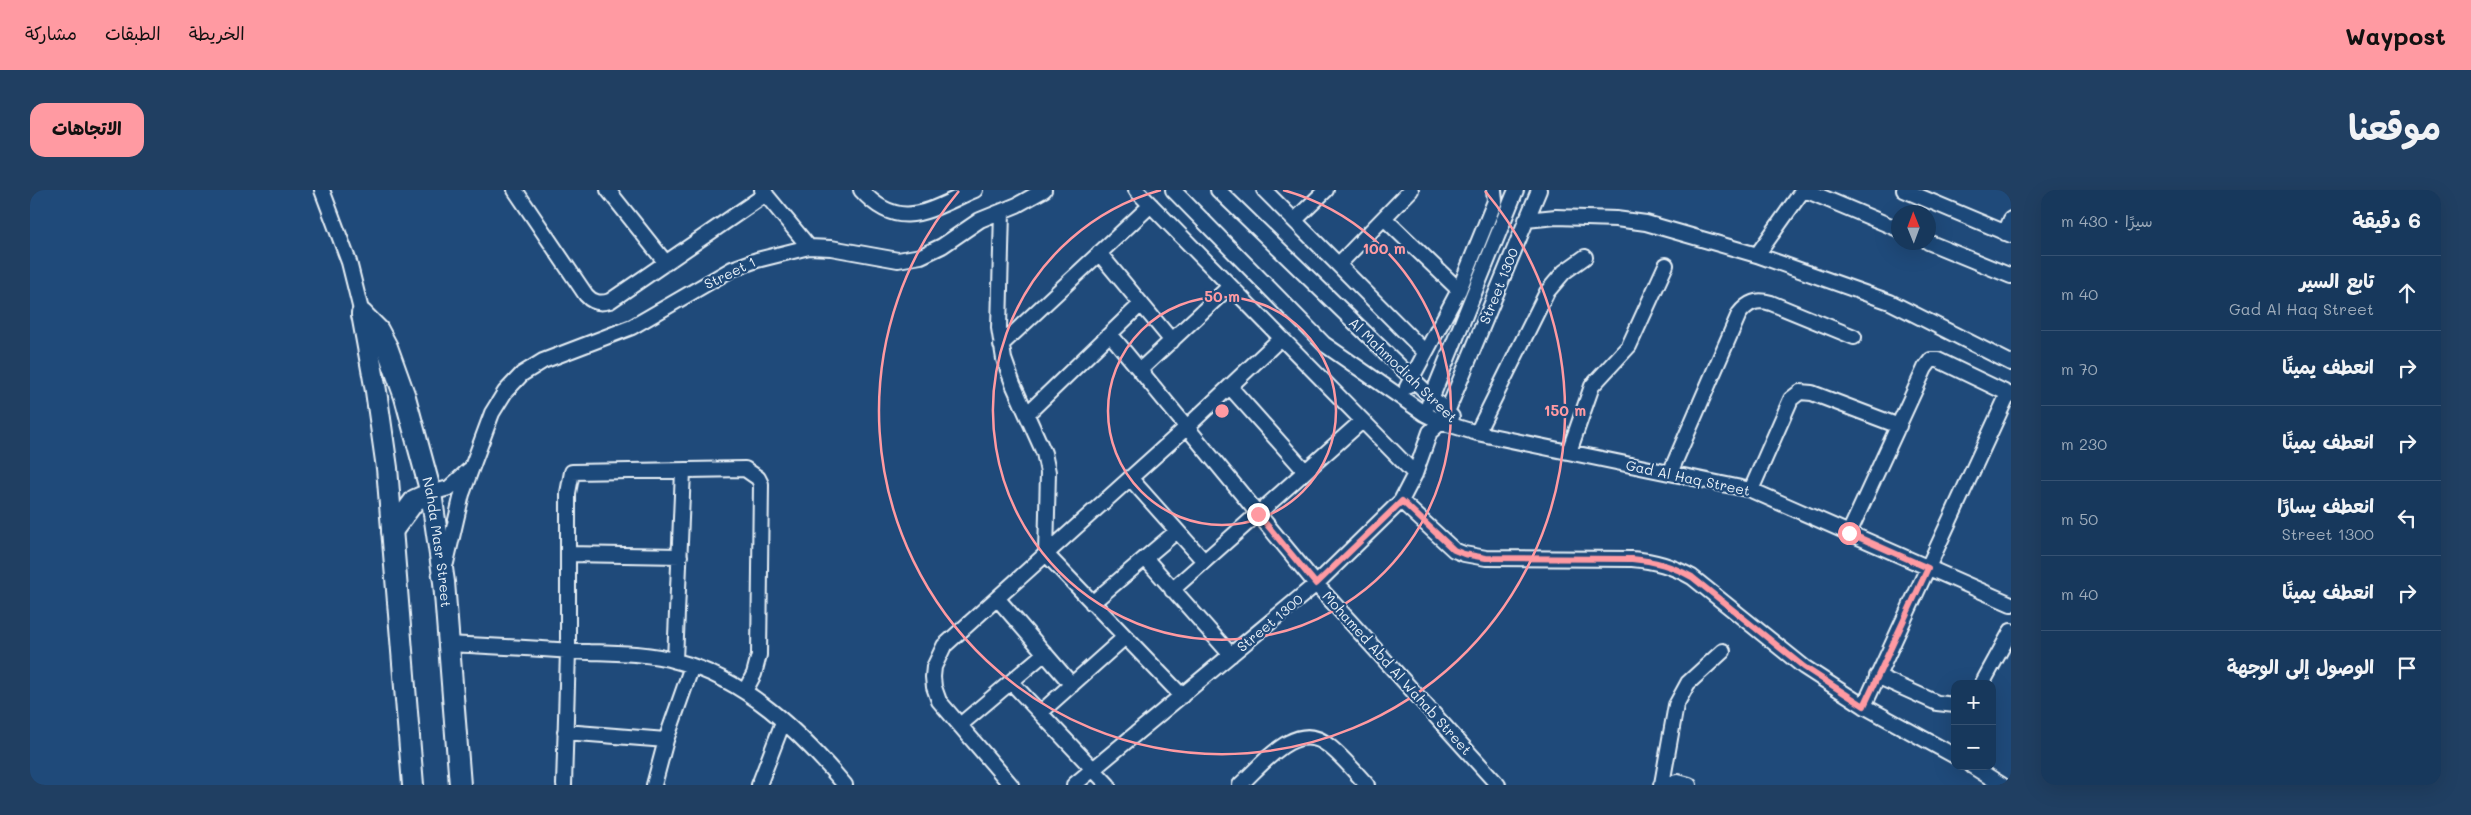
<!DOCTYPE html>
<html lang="ar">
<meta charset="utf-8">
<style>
:root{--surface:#17385c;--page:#203f62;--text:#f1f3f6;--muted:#9eacbb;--line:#365272;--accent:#ff9aa2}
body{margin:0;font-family:Mali,"Playpen Sans Arabic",sans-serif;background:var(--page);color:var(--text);direction:rtl}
.controls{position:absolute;right:15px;bottom:15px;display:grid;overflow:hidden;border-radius:10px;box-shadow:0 5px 20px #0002}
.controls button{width:45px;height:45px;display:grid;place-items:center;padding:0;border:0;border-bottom:1px solid var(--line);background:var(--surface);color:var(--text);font:25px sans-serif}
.compass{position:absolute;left:1861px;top:15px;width:45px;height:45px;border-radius:50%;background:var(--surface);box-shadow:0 5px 20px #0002;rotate:359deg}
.stop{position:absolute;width:15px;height:15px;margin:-11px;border:4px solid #ff9aa2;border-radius:50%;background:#fff}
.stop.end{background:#ff9aa2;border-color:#fff;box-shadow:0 1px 5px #0008}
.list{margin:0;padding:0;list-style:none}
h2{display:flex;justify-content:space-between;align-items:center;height:65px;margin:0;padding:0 20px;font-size:21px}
h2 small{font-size:16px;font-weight:400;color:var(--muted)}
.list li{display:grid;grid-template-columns:32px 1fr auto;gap:15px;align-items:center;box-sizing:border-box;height:75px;padding:0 20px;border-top:1px solid var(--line)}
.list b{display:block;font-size:19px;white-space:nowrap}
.list p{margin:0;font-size:16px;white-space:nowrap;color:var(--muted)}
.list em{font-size:16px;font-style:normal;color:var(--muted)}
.icon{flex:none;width:28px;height:28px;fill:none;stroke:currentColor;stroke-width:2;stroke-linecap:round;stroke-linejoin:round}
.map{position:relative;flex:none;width:1981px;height:595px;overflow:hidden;direction:ltr;border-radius:15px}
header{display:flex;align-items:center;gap:30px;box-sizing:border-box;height:70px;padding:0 25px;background:var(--accent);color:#111}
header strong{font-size:24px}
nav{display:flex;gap:28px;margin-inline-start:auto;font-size:18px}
.intro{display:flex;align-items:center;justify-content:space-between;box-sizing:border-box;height:120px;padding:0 30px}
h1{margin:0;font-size:35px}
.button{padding:12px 22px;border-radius:15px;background:var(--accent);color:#111;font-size:18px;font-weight:700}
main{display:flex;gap:30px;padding:0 30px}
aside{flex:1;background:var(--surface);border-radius:15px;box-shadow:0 5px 20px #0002}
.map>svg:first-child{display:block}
</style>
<header>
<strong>Waypost</strong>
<nav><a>الخريطة</a><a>الطبقات</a><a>مشاركة</a></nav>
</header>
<div class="intro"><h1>موقعنا</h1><a class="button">الاتجاهات</a></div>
<main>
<aside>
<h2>6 دقيقة<small>سيرًا · 430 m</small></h2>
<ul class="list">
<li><svg class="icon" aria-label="ahead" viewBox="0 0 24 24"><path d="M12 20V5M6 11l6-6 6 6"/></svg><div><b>تابع السير</b><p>Gad Al Haq Street</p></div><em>40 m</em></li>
<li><svg class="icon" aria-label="right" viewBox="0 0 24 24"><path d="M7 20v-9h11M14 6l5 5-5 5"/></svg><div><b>انعطف يمينًا</b></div><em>70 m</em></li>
<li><svg class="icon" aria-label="right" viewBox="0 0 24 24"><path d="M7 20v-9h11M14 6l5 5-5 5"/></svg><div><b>انعطف يمينًا</b></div><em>230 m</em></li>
<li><svg class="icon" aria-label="left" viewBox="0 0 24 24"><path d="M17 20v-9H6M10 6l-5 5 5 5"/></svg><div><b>انعطف يسارًا</b><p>Street 1300</p></div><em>50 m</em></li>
<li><svg class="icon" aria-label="right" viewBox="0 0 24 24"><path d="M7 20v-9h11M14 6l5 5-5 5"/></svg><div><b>انعطف يمينًا</b></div><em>40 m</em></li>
<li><svg class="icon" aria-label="arrive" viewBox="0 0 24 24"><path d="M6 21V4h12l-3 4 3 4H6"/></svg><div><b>الوصول إلى الوجهة</b></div></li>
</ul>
</aside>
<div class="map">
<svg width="1981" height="595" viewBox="0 0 1981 595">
<rect width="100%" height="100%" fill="#1f4a7a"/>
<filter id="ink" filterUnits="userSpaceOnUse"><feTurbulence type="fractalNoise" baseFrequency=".02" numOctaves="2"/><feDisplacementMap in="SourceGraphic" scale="10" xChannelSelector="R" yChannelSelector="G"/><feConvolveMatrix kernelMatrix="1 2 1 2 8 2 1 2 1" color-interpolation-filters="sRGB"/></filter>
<g filter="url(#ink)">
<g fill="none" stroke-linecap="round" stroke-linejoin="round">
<g stroke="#e8f1f8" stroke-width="18">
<path id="street" d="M292,0l27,72 13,52
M485,0l71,105c7,8 14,9 24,6l156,-107
M578,0l58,73
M732,0l47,57
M831,0c39,44 69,19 114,0
M1106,0l279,284
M1143,0l151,154 101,70 16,8 36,11 274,57 260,114
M1188,0l234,227
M1234,0l161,162
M1775,0l93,39
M1874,0l107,45
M972,21l-3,117 5,31 9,25 31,69 4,19 -2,82 -102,92 -10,21 -1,10 1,10 5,14 72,84
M1354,28l75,72
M1265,30l31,-30
M1496,30l30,-3 60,2 30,4 111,32 133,47 121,61
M1975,43l6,-14
M1898,52l83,34
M1069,63l73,88
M1727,65l46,-65
M1309,74l72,-74
M1080,144l206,250 182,201
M971,155l150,-140
M1110,180l90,-84
M1200,197l75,84
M1377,197l52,-97 36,-89 -1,-11
M1399,214l87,-214
M997,224l114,-110
M1447,243l70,-141 17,-20 21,-15
M1539,262l23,-66 37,-40 37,-81
M1640,283l69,-159c9,-12 18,-15 32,-11l83,34
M1100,288l74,83
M1721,300l40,-91 9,-7 12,1 87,33
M401,303l18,-5 20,-18
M1371,311l53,49 10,4 22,4 146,1c23,2 40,7 60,18l112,90 60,39 91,50
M1819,343l76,-165 6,-8h7l73,35
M538,364l112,2
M1115,368l86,97
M416,373l16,-69 30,-81 13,-21 17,-18 21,-13 89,-34 100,-58 25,-9 52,-13 22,1 67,12 23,-4 21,-10 38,-26 37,-15 27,-15
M1142,400l190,-169
M967,408l75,87
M1062,413l85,-72
M418,454c47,2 94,5 141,8 28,1 60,1 87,9 70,18 124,71 169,124
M645,470l8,-189
M1847,486l60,27 18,2
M981,492l97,103
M1952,494l29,-53
M1152,506l-136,-142 141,-127 94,-89
M1834,516l144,-312
M1010,523l85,-76
M930,535l85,-72
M535,542l101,8
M1942,576l30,19
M1632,594l14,-79 12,-22 35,-32
M534,595l4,-134v-158l4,-21 173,-3 13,9 3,6 -2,171 -5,19 -9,17
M624,595l12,-45 26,-74
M729,595l24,-63
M1044,595l242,-201 85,-83 14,-27 15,-42 11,-10 6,-10 92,-222
M1210,595c23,-21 57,-67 89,-39 14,11 26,26 38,39
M1631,595l17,-3 11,3"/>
</g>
<g stroke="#e8f1f8" stroke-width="24">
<g id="secondary">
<path id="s1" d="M332,124l16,16 9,17 18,50 26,96 13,89 16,203"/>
<path d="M332,124l14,77 11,77 26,317"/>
<path d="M362,341l23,-31 16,-7"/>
</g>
</g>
<use href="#street" stroke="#1f4a7a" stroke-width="14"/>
<use href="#secondary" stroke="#1f4a7a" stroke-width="20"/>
</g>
</g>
<g fill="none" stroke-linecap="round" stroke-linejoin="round" filter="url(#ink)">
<path stroke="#ff9aa2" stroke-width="6" d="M1228,324l58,70 86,-83 52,49 10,4 22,4 146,1c23,2 40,7 60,18l112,90 60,39 64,-138 -79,-35"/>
</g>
<g fill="none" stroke="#ff9aa2" stroke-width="2.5">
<circle cx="1192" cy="221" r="114"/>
<path d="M1253 0A229 229 0 1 1 1131 0"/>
<path d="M1455 1A343 343 0 1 1 929 1"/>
</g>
<g text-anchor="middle" stroke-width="4.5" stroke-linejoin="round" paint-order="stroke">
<g font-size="14" fill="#e8f1f8" stroke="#1f4a7a">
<text transform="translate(700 83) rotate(-26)" y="5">Street 1</text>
<text transform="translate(1469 96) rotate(-68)" y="5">Street 1300</text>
<text transform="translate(1373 180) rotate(44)" y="5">Al Mahmodiah Street</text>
<text transform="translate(1658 288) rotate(12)" y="5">Gad Al Haq Street</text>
<text dy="5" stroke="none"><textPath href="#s1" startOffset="244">Nahda Masr Street</textPath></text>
<text transform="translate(1240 433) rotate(-40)" y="5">Street 1300</text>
<text transform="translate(1367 483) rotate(48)" y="5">Mohamed Abd Al Wahab Street</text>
</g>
</g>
<circle cx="1192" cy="221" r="8" fill="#ff9aa2" stroke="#1f4a7a" stroke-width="2.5"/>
<g font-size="15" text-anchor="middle" font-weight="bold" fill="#ff9aa2" stroke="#1f4a7a" stroke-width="4.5" stroke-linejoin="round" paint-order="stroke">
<text x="1354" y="64">100 m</text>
<text x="1192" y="112">50 m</text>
<text x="1535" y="226">150 m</text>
</g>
</svg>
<div class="controls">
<button>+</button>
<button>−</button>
</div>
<svg class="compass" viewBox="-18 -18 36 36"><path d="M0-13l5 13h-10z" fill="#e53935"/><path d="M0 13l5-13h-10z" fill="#9eacbb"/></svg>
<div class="stop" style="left:1819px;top:343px"></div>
<div class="stop end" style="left:1228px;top:324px"></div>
</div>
</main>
